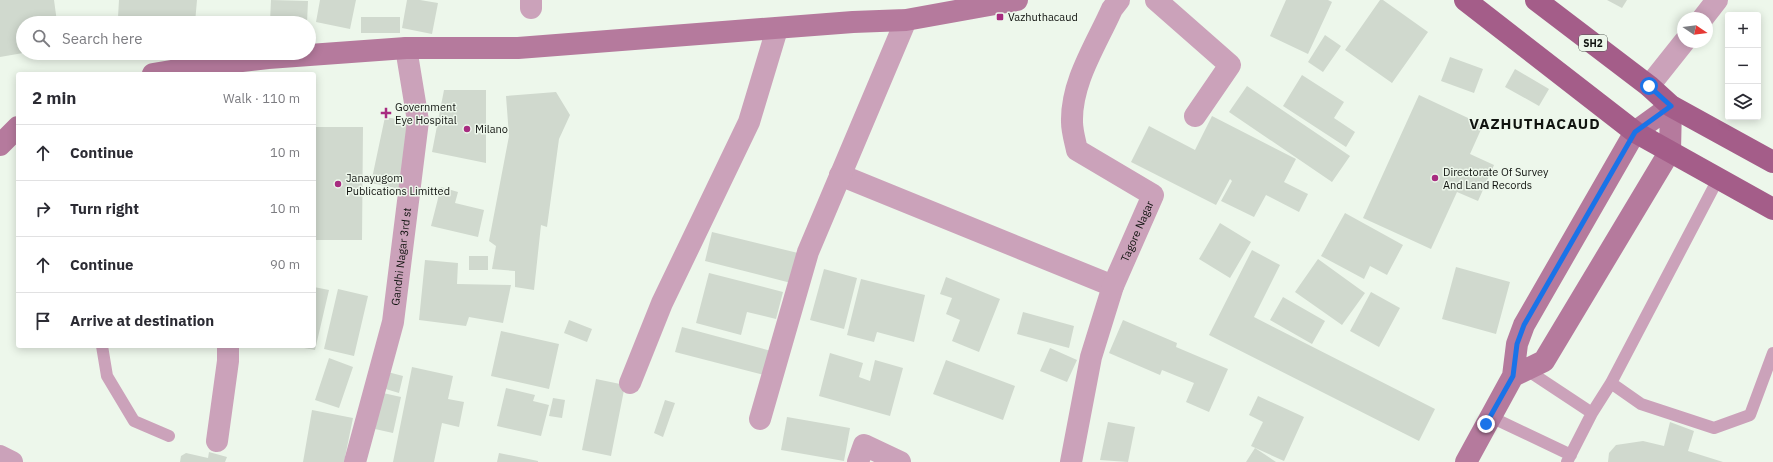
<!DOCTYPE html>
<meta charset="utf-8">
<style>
:root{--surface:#fff;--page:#f7f7f7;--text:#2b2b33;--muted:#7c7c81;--line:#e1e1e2}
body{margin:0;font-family:"IBM Plex Sans",sans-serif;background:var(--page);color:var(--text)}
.controls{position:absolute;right:12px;top:12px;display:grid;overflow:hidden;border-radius:4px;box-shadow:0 2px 10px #0003}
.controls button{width:36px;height:36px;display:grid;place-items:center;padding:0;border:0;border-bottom:1px solid var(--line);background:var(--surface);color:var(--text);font:20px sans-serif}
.compass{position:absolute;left:1677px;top:12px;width:36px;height:36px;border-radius:50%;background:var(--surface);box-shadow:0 2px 10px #0003;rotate:103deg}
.stop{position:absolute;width:12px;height:12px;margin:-9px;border:3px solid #1a73e8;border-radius:50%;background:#fff}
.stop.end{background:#1a73e8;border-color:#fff;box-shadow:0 1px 4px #0008}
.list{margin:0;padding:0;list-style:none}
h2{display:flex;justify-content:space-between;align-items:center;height:52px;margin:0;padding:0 16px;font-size:17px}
h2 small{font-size:13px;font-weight:400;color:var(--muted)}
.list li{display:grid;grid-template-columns:26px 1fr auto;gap:12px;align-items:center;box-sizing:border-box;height:56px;padding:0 16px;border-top:1px solid var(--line)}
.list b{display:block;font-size:15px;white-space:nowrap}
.list em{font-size:13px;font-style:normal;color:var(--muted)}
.icon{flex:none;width:22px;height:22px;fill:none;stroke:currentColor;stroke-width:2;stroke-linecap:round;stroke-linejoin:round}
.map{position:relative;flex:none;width:1773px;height:462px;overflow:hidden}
.search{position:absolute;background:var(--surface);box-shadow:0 2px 10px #0003;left:16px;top:16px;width:300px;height:44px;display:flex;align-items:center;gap:10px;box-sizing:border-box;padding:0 14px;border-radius:22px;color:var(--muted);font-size:15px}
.panel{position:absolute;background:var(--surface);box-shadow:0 2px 10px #0003;left:16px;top:72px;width:300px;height:276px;border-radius:4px}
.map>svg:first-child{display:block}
</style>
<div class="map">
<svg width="1773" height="462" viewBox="0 0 1773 462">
<rect width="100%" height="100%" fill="#edf7eb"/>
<path fill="#d0d9ce" d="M0,0h54l3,22 -34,1v30l-23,4z
M119,0h78l-2,23 -77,-6z
M271,0l37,1 -1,22 -37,-1z
M320,0h36l-6,29 -34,-7z
M407,0h13l18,3 -6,31 -30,-6z
M1286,0h42l4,2 -24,52 -38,-18z
M1380,0h3l45,32 -36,51 -47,-33z
M1607,0h20l-5,8z
M361,17h39v16h-39z
M1325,35l16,11 -18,26 -15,-10z
M1450,57l33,12 -9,24 -33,-12z
M1515,69l34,20 -10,17 -34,-19z
M1302,75l42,27 -10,16 21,14 -9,15 -63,-41z
M1247,86l103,70 -18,26 -103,-70z
M444,90h42v73l-54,-11z
M556,92l14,23 -11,24 -12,88 -6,-2 -7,65 -19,-3v-16l-23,-2 4,-23 -7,-5 20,-105 -3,-40z
M1419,95l64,30 -13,29 24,11 -16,36 -21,-9 -26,57 -68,-31z
M1212,116l84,43 -12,23 24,12 -9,18 -33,-17 -12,22 -33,-16 11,-20 -2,-2 -14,26 -85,-43 18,-36 46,24z
M385,117l29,5 -14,67 -29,-6z
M314,127h49l-1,113h-48z
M441,187l17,5 -3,11 29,7 -6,27 -47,-11z
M1345,213l58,32 -16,30 -17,-9 -6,13 -43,-23z
M1220,223l31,19 -21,36 -31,-19z
M712,232l86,21 -7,30 -86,-22z
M1252,250l28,15 -26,52 181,92 -16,32 -210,-106z
M469,256h19v14h-19z
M1318,259l47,34 -23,32 -47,-33z
M425,260l33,3 -1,21 54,1 -8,38 -34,-6 -3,9 -47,-6z
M1456,267l54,15 -14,52 -54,-15z
M824,269l33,9 -13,51 -34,-9z
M709,273l74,19 -7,27 -29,-7 -6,23 -45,-12z
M946,277l54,22 -21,53 -27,-11 8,-21 -14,-6 6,-16 -12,-4z
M861,279l64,16 -11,47 -37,-10 -3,10 -27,-7z
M314,287l15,3 -14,60 -16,-3 15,-1z
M338,289l30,7 -14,60 -30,-7z
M1371,292l29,16 -21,39 -29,-16z
M1283,297l42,24 -13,23 -42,-24z
M1023,312l51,14 -5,22 -52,-14z
M569,320l23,9 -5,13 -23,-9z
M1123,320l54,23 -1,4 52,22 -19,43 -23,-10 8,-19 -32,-13 -2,5 -51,-22z
M682,327l89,24 -7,24 -89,-23z
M501,331l58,13 -10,45 -58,-13z
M1050,348l27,12 -10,22 -27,-11z
M830,353l33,10 -4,14 11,4 5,-21 28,8 -13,48 -71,-20z
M329,358l24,9 -14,41 -24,-8z
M946,360l69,26 -12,34 -70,-26z
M412,367l41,9 -5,23 16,3 -5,25 -17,-4 -8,39h-41z
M384,371l19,5 -4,17 -20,-6z
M596,379l29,6 -14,71 -29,-6z
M506,388l29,7 -2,6 16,4 -8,31 -44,-10z
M383,393l18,4 -8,36 -18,-4z
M1258,396l46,21 -20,44 -33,-15 12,-24 -14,-7z
M553,398l12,2 -3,18 -13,-2z
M665,400l10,3 -12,34 -9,-4z
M312,410l41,8 -9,44h-41z
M787,417l63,11 -6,33 -63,-11z
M1108,422l27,5 -7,35 -28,-2z
M1670,422l24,9 -6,20 35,11h-115l1,-9 7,-8 27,-4 21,5z
M1255,448l21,14h-30z
M209,452l18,5 -2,5h-45l1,-6 5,-3 22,5z
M499,453l39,8v1h-41z"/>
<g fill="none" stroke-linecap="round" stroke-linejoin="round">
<path stroke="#cba2ba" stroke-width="12" d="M102,346l5,30 27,45 35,15
M1527,370l65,43 -25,49
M1611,383l30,21 73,24 36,-13 23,-62
M1592,413l19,-30 107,-204
M1491,417l80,38"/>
<g stroke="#cba2ba" stroke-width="22">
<path d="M1156,0l74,65 -35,51"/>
<path d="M531,8v-8"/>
<path d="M1703,18l14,-18"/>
<path d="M1649,86l35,-44"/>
<path d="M840,175l273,111"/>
<path d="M630,383l32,-80 87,-181 28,-93"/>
<path d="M760,419l48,-167 98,-232"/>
<path d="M217,441l11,-80v-15"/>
<path d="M0,456l12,6"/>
<path id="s1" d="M355,462l38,-140 25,-201 -12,-73"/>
<path d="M858,462l6,-17 36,17"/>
<path id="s2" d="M1071,462l20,-105 22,-71 40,-91 -76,-45c-2,-9 -5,-19 -5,-28 -1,-40 24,-77 40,-113l7,-9"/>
</g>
<path stroke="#b57a9d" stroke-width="22" d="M153,74l54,-9 61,-7 138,-10h112l335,-26 53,-2 111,-20
M0,145l18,-18
M1513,376l31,-15 126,-210 1,-45
M1466,462l47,-86 4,-32 7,-19 111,-193 36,-26"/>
<path stroke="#a45d89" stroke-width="22" d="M1465,0l170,132 138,77
M1536,0l113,86 22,20 102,56"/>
</g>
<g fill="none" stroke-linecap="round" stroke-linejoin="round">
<path stroke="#1a73e8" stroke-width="5" d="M1486,424l27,-48 4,-32 7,-19 111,-193 36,-26 -22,-20"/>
</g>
<g fill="#a72c80" stroke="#edf7eb" stroke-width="1.5">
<rect x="996" y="13" width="8" height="8" rx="2"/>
<path d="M384 107h4v4h4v4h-4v4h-4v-4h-4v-4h4z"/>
<circle cx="467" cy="129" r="4"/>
<circle cx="1435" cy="178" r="4"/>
<circle cx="338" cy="184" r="4"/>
</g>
<g text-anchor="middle" stroke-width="3" stroke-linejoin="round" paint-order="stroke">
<rect fill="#edf7eb" stroke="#535852" stroke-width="1" x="1579" y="35" width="28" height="16" rx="3"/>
<g font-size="10" font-weight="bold" fill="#111410">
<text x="1593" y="47">SH2</text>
</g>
<g font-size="11" fill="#111410" stroke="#edf7eb" text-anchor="start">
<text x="1008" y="21">Vazhuthacaud</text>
<text x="395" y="111">Government<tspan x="395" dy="13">Eye Hospital</tspan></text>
<text x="475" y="133">Milano</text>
<text x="1443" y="176">Directorate Of Survey<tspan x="1443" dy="13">And Land Records</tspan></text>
<text x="346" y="182">Janayugom<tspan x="346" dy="13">Publications Limitted</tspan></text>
</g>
<g font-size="11" fill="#111410" stroke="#edf7eb">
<text dy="4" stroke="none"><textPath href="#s2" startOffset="241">Tagore Nagar</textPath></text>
<text dy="4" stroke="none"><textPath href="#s1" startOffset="211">Gandhi Nagar 3rd st</textPath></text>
</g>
<g font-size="15" font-weight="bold" letter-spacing="1" fill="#111410" stroke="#edf7eb">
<text x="1535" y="129">VAZHUTHACAUD</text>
</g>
</g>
</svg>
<div class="controls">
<button>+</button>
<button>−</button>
<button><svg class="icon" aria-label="layers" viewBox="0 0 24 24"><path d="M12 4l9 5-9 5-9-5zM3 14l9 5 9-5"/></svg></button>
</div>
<svg class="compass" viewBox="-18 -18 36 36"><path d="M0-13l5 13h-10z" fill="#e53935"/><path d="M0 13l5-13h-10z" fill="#7c7c81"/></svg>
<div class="stop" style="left:1649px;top:86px"></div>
<div class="stop end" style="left:1486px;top:424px"></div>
<div class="search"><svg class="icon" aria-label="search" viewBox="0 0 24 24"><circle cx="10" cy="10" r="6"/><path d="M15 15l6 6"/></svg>Search here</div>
<section class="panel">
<h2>2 min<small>Walk · 110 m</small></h2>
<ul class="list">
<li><svg class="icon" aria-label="ahead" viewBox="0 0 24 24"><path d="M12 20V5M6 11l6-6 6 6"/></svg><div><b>Continue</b></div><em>10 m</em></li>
<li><svg class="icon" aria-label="right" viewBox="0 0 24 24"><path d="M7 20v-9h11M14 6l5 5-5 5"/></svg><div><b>Turn right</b></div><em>10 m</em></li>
<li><svg class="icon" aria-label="ahead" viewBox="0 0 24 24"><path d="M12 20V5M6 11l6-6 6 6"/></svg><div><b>Continue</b></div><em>90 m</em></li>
<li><svg class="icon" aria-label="arrive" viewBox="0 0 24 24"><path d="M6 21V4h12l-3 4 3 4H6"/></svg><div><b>Arrive at destination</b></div></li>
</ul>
</section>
</div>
